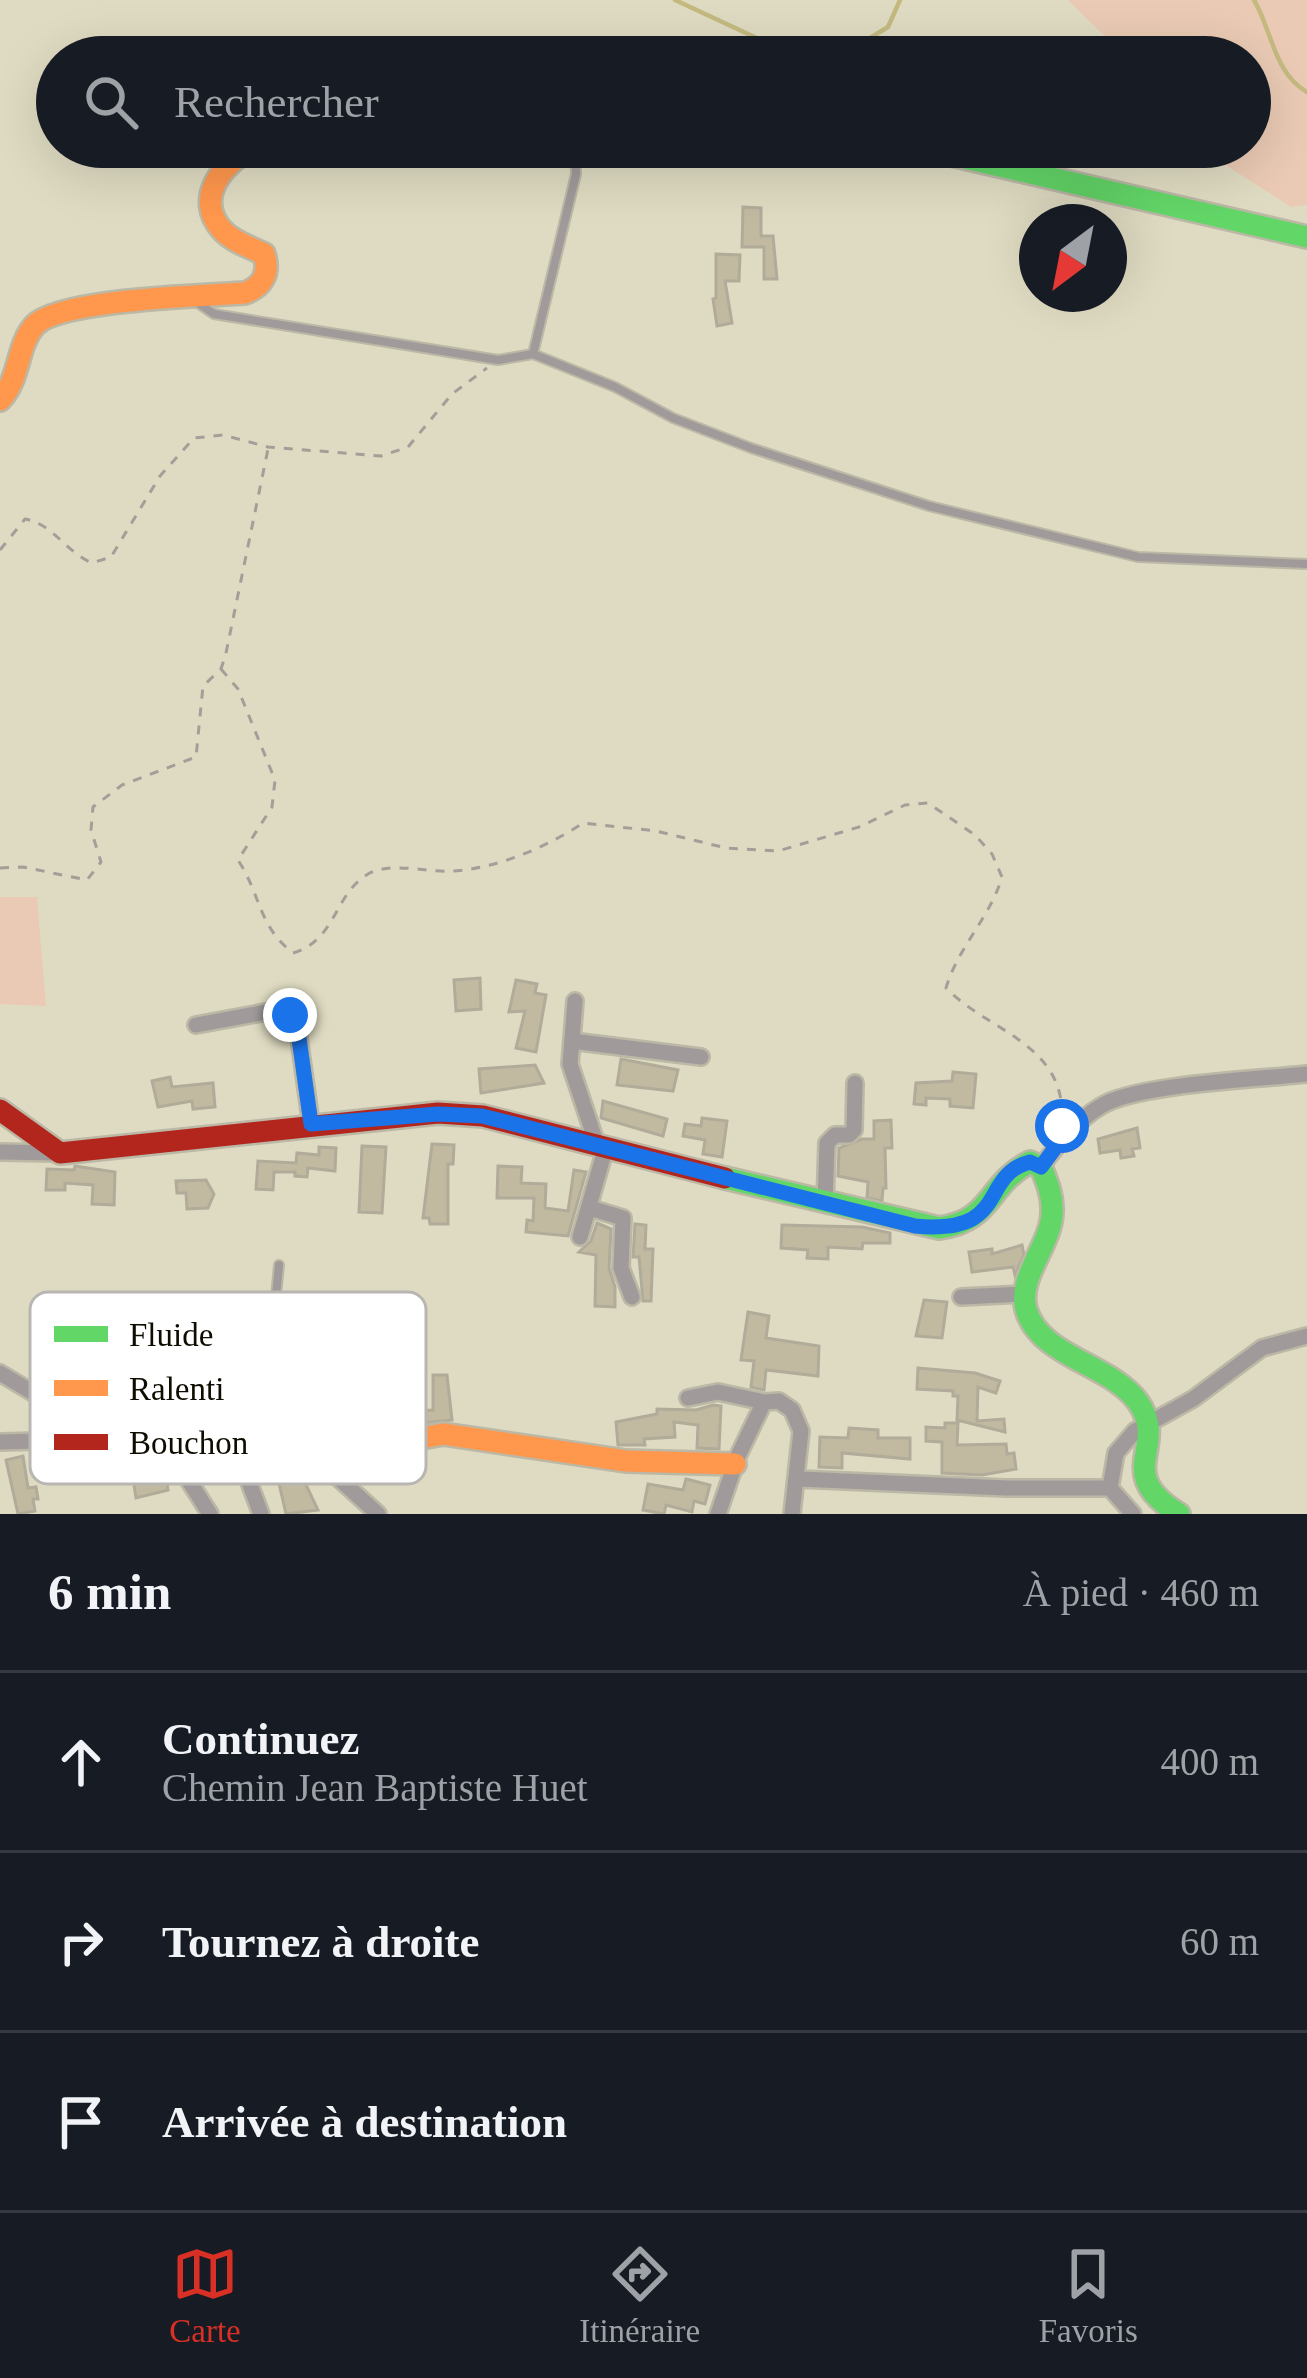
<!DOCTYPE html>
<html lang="fr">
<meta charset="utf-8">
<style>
:root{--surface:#171b24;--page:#242831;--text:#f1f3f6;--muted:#9ea1a6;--line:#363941;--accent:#d93025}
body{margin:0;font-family:Georgia,serif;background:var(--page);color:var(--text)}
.compass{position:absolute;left:1019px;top:204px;width:108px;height:108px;border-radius:50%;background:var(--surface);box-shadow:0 12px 48px #0002;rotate:212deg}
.stop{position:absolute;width:36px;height:36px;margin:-27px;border:9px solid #1a73e8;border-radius:50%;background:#fff}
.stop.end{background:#1a73e8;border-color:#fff;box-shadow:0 3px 12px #0008}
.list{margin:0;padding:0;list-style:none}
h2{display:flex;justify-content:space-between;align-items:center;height:156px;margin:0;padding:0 48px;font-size:51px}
h2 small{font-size:39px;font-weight:400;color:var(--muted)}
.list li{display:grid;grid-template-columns:78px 1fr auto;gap:36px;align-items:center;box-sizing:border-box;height:180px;padding:0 48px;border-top:3px solid var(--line)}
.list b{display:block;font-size:45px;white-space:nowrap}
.list p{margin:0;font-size:39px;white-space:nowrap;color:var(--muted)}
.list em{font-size:39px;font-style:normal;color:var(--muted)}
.icon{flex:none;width:66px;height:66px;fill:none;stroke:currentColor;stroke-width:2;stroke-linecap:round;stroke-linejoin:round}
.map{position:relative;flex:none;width:1307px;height:1514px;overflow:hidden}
.search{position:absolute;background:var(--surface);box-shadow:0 12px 48px #0002;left:36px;right:36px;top:36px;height:132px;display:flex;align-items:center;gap:30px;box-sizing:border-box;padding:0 42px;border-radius:66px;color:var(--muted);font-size:45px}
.sheet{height:696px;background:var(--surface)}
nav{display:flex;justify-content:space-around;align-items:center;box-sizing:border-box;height:168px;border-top:3px solid var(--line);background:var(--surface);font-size:33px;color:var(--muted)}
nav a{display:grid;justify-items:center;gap:6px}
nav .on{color:var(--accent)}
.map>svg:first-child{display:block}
</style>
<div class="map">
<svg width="1307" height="1514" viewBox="0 0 1307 1514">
<rect width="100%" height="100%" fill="#dfdbc2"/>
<path fill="#eacab4" d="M1068,0h239v205l-16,2 -94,-60h53v-90h-124z
M0,897h37l9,109 -46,-2z"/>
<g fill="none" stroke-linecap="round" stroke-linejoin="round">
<path stroke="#c4ba80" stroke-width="4.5" d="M675,0l86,40 76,5 33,-7 18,-11 12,-27
M1254,0c18,30 20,74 53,92"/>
</g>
<path fill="#c2b9a1" stroke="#b1ab99" stroke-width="3" d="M743,207l18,1v28h12l4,43h-13v-32h-22z
M716,254l24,1 -1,26h-14l7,42 -15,3 -4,-27 3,-1z
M480,978l1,31 -25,2 -2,-31z
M516,980l21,4 -2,9 11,2 -10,57 -20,-4 9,-37 -16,1z
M621,1059l57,11 -5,21 -56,-6z
M535,1065l9,18 -63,10 -2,-24z
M953,1072l23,2 -3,34 -23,-2v-7l-24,-1v7l-12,-1 2,-21 36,-2z
M170,1077l2,10 41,-4 2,24 -22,2 -1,-8 -34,6 -6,-26z
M603,1101l64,18 -4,17 -62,-18z
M702,1118l25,3 -5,36 -19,-3 2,-14 -22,-4 2,-12 16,2z
M891,1120l1,28h-7l1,40h-3l-1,13 -15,-3 1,-16 -30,-6 1,-28 23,-9h12v-18z
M1137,1128l3,20 -8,1 2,7 -13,2 -1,-8 -20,3 -2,-14z
M432,1144l22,1 -1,19h-5v60h-18l-1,-6h-6z
M362,1146l24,1 -4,66 -23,-1z
M319,1147l17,1 -1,23 -27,-3 -1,9 -12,-1v-4h-21l-1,18 -17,-1 2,-28 38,2 1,-10 22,2z
M75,1166l40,6 -1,33 -22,-1 1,-19 -28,-2v7h-19l1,-21 27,1z
M498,1166l24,1 -1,16 25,1 -1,24 23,3 6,-41 12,2 -18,64 -42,-4 1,-12 6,1 1,-23h-37z
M206,1180l8,14 -6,14 -21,1 -1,-16h-9l-1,-12z
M597,1223l14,6 -2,39 6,19v20l-20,-1 1,-51 -17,-3 12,-11z
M635,1224l11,1 -1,24h8l-2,52h-8l-4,-44h-6z
M782,1225l80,2 28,6v10h-27l-1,6 -34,-2v12l-21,-1 1,-8 -27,-2z
M1022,1245l2,10 -9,20 -2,-8 -41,5 -3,-20 23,-3v5z
M924,1300l23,2 -5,36 -26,-2z
M748,1312l21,4 -3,22 53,8 -1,30 -52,-6 -2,20 -13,-3 3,-26 -13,-1z
M918,1368l57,5 25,8 -4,12 -18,-6 -1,34 27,-2 1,13 -48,-12 1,-24h-5v-5l-36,-2z
M433,1375h14l5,45 -89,9 -1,-22 15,-1v-4h21v10l35,-2z
M713,1405l8,1 -2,43 -22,-1 1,-23 -24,-3 1,15 -31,2 1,6h-27l-2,-23 41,-8v-5l39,1z
M945,1423h13l-1,22 49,-1 1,10 7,-1 2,16 -34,6 -40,-2v-31l-16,-1v-14l19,1z
M849,1428l29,2v8h32v21l-68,-6v15l-23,-1 1,-30 28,1z
M23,1456l5,32 8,-1 2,12h-5l2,12 -17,3 -12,-54z
M165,1467l3,23 -32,8 -4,-26z
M298,1468l20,42 -32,4 -8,-35z
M686,1479l24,6 -5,19 -11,-3 -2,11 -26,-7 -2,9 -21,-4 5,-26 35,6z"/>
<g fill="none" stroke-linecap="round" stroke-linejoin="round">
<g stroke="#bbb8a6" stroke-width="12">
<path id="lane" d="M575,150l1,24 -43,180 82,33 58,31 78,30 178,58 209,51 169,7
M195,301l19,13 284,46 35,-6
M239,1387v-7l22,-24 -1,-24 15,-26 4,-41"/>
</g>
<g stroke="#bbb8a6" stroke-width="20">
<path id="street" d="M566,147c24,6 59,10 82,0
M575,1001l-5,63 28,84
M196,1025l81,-15 13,5 7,9 14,100
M572,1041l129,16
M0,1152l57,1
M1041,1167c17,-23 35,-46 60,-61 35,-22 160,-27 206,-32
M825,1204l2,-61 8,-8h14l5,-5 1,-47
M590,1208l33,10 -2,50 11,29
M580,1237l25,-87
M961,1297l64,-3
M0,1373l50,30 74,16 28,15 14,11 44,69
M688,1398l30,-6 46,10
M0,1442l145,-4 7,-4
M799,1479l207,9h104
M261,1514l-41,-109v-9l10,-8 12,3 136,123
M718,1514l20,-58 26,-54 15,-1 13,9 9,21 -9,83
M1133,1514l-23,-26 6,-35 19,-22 58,-32 69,-51 45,-12"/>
</g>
<g stroke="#bbb8a6" stroke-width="26">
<path id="fast" d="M917,147l390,90
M725,1178l214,50c54,-7 48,-44 91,-66l11,5c6,15 12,29 11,45 0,32 -35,65 -26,97 13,48 85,55 112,93 32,45 -27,70 41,112"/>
</g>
<g stroke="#bbb8a6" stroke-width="26">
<path id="slow" d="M0,400c21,-22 16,-54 35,-75 26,-26 168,-29 210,-32 18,-7 25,-20 19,-39 -14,-7 -31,-12 -42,-24 -29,-32 2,-69 33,-83
M319,1457l124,-23 183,27 109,3"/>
</g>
<g stroke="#bbb8a6" stroke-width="26">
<path id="jam" d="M0,1110l60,43 378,-40 45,3 242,62"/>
</g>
<path stroke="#a39f98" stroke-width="3" stroke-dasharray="9 9" stroke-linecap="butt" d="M0,550l25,-31c28,5 41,33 67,44l19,-6 49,-81 34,-38 29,-3 45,12 113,9 27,-9 44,-53 35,-26
M221,669l17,20 37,91 -3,27 -34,53c23,35 20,66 55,93 44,-13 40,-58 75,-79 24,-13 59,-1 84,-3 44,-2 95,-24 131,-48l73,8 70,17 52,3 81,-24 46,-22 23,-2 47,32 17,19 10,23c-12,41 -44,70 -56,111 42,43 117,55 116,128
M0,868l23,-1 64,13 14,-18 -10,-32 2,-23 29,-22 74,-28 7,-71 18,-17 5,-16 42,-204"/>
<use href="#lane" stroke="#a09a9a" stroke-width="8"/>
<use href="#street" stroke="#a09a9a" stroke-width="15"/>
<use href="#fast" stroke="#63d668" stroke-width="21"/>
<use href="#slow" stroke="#ff974d" stroke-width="21"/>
<use href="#jam" stroke="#b3261e" stroke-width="21"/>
</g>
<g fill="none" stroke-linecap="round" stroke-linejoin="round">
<path stroke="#1a73e8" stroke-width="15" d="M290,1015l7,9 14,100 127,-10 44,2 433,110c96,9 63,-50 115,-64l11,5 22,-30 -1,-11"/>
</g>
<rect x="30" y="1292" width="396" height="192" rx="18" fill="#fff" stroke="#b7b6b3" stroke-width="3"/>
<rect x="54" y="1326" width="54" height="16" fill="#63d668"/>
<rect x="54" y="1380" width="54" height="16" fill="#ff974d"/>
<rect x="54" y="1434" width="54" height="16" fill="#b3261e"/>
<g font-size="33" fill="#0f0c01">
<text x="129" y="1346">Fluide</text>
<text x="129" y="1400">Ralenti</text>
<text x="129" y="1454">Bouchon</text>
</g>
</svg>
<svg class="compass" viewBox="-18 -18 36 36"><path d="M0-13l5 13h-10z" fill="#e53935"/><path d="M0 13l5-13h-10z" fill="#9ea1a6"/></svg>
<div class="stop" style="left:1062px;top:1126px"></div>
<div class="stop end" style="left:290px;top:1015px"></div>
<div class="search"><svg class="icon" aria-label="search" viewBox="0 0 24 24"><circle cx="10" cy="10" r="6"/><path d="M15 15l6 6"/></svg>Rechercher</div>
</div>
<section class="sheet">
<h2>6 min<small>À pied · 460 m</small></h2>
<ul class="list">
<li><svg class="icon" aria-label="ahead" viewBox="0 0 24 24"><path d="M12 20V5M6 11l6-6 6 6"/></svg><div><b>Continuez</b><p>Chemin Jean Baptiste Huet</p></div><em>400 m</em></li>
<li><svg class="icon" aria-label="right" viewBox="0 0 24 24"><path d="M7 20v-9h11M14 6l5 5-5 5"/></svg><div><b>Tournez à droite</b></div><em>60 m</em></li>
<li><svg class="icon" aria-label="arrive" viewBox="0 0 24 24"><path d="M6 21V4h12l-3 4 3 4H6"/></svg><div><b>Arrivée à destination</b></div></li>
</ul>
</section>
<nav>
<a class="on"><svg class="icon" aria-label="map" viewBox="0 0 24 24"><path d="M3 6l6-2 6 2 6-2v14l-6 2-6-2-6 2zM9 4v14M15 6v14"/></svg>Carte</a>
<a><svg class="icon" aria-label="directions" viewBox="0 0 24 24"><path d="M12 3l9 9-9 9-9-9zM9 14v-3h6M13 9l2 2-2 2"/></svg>Itinéraire</a>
<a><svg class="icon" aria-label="saved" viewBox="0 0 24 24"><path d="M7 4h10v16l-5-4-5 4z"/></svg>Favoris</a>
</nav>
